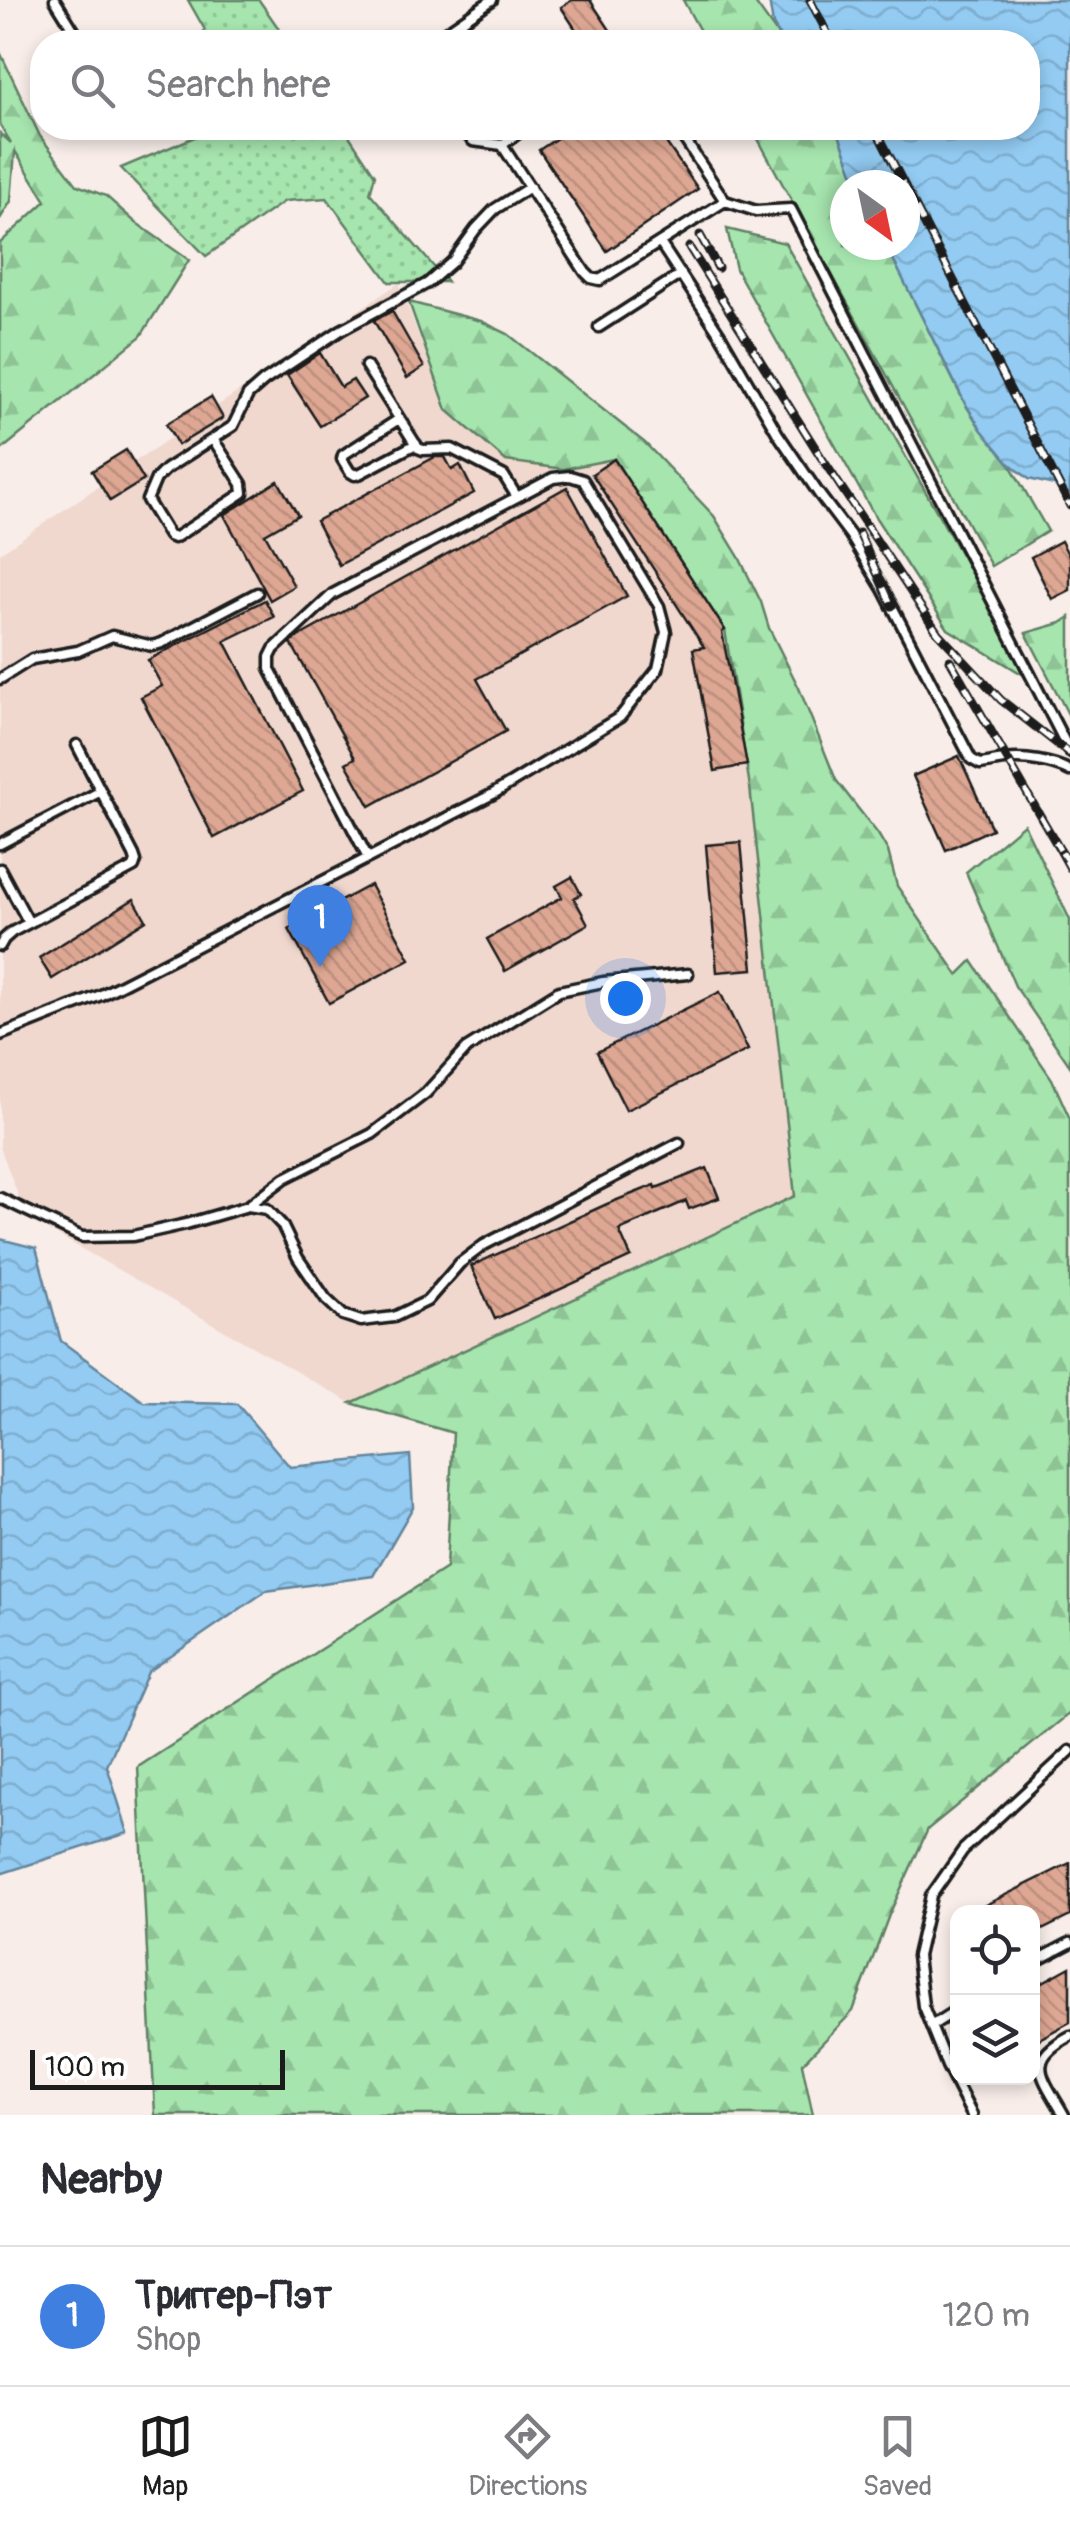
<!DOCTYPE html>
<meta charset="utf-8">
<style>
:root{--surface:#fff;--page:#f7f7f7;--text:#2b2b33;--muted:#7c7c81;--line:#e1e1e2;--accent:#1c1c1c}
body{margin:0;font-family:Pangolin,sans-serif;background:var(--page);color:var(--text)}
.controls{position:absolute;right:30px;bottom:30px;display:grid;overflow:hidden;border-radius:20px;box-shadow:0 5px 15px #0003}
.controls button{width:90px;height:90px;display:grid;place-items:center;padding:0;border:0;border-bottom:2px solid var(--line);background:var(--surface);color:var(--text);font:50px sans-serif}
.compass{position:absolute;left:830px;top:170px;width:90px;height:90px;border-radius:50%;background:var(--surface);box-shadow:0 5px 15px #0003;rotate:147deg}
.scale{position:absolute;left:30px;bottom:25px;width:255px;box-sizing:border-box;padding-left:10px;border:5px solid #1c1c1c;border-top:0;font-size:28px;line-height:35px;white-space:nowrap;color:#1c1c1c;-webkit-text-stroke:8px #fff;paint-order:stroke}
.you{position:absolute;left:625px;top:998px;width:35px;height:35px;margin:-25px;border:8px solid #fff;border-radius:50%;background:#1a73e8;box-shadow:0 0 0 15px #1a73e833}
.badge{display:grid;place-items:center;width:65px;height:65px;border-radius:50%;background:var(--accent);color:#fff;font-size:32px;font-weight:700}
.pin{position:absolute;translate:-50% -82px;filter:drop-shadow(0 2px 5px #0008)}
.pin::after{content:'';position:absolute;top:52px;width:35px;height:30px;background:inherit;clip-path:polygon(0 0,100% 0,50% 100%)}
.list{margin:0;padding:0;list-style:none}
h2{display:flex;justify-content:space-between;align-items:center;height:130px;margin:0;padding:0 40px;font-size:42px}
h2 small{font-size:32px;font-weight:400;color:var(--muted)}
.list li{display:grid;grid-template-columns:65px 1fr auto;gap:30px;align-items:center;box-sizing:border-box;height:140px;padding:0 40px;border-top:2px solid var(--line)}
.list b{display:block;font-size:38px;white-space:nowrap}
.list p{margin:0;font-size:32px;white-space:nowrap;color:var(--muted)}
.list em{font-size:32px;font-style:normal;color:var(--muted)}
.icon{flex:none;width:55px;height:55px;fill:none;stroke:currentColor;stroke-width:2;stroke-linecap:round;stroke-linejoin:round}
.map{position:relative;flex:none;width:1070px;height:2115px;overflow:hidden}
.search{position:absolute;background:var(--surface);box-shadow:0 5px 15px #0003;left:30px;right:30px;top:30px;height:110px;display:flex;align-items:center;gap:25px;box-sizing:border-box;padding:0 35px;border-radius:40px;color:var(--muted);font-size:38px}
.sheet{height:270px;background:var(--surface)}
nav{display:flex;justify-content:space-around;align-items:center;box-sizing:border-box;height:140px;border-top:2px solid var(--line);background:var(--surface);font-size:28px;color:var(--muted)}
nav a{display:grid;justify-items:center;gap:5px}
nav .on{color:var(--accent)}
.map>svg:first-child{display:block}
</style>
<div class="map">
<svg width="1070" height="2115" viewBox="0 0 1070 2115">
<defs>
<pattern id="green-dots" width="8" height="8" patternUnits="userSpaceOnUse" patternTransform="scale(2.5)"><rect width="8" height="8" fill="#a6e5ae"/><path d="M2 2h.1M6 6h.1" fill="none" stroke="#8ec495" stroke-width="1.8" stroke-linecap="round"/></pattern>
<pattern id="forest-firs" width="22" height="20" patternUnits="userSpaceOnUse" patternTransform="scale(2.5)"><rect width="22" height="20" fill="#a6e5ae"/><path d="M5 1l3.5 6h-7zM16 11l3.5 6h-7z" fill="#8ec495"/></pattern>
<pattern id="water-waves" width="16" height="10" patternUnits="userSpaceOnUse" patternTransform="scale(2.5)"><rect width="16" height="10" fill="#93cbf2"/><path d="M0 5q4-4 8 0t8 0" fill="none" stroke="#7eaecf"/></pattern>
<pattern id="building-back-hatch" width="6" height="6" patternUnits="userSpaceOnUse" patternTransform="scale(2.5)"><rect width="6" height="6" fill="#dda793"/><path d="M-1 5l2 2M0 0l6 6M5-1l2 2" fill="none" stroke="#bd8f7e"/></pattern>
</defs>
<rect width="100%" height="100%" fill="#f8ede9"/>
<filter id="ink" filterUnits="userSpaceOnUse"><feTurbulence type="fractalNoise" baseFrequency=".01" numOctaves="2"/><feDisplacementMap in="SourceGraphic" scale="20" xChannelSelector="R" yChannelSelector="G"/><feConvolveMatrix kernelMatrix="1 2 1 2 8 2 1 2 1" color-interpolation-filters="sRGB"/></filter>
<g filter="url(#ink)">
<path fill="#f0d8cf" d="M399,283l48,127 168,46 107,165 28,166 45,409 -444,207 -325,-186 -26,-70v-594z"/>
<path fill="url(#green-dots)" stroke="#618065" stroke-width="2.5" d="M188,0h71l29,42h-94l11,-12z
M243,128h101l31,47 -5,18 77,89h-58l-62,-84 -42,3 -79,55 -85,-88 90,-38 22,4z"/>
<path fill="url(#forest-firs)" stroke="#618065" stroke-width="2.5" d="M683,0h70l30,42h-77z
M0,52l40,84 37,49 29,11 29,26 54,38 -48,76 -141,115v-208l46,-42 -31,-50 -4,50 -11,18v-86l11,10 -11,-18z
M752,128h86l20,57h-13v60h41l79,159 16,25 28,34 39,68 -57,35z
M727,229l58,14 247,437 -84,-51 -72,-111 -140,-249z
M409,302l72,19 27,13 137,109 69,73 25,41 22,45 8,26 30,60 37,92 42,54 10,17 9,35 61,89 14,-14 80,118 18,40v594l-142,116 -39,86 -36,96 -51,53 11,51h-658l-17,-348 308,-199 7,-135 -102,-30 444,-207 -45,-409 -25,-157 -111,-171 -51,10 -57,-8 -59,-51z
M1070,617v101l-44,-85 35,-10z
M1024,824l46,96v146l-55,-80 -49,-114z"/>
<path fill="url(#water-waves)" stroke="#63859c" stroke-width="2.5" d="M769,0h301v494l-16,-9 -25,-6 -20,-16 -28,-34 -16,-26 -79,-158h19v-60h-47l-20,-53v-4h190v-86h-245l-10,-17z
M0,1239l36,9 25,93 83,61 93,2 53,63 120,-12 3,52 -40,69 -107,15 -118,81 -41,94 21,67 -128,41z"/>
<path fill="url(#building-back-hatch)" stroke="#1c1c1c" stroke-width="2.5" d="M572,0h18l28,42h-34l-23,-35z
M572,128h84l42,61 -91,62 -68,-101z
M392,311l32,56 -17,11 -33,-57z
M320,353l21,34 12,-7 12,18 -45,28 -33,-51z
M211,397l12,21 -45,27 -12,-21z
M126,450l18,30 -34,21 -18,-30z
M435,457h10l7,13 8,-5 14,28 -135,72 -23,-44z
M614,459l111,171 -3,2 25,133 -32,6 -22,-122 11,-2 -112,-173z
M278,481l20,34 -33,19 29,52 -24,14 -46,-85z
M567,487l60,109 -150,83 29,52 -136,75 -24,-43 9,-5 -64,-115 7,-6z
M1061,541l9,17v32l-18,9 -21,-42z
M265,600l9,17 -49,24 78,150 -89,47 -73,-141 21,-11 -14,-26z
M959,756l33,73 -46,21 -33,-74z
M741,842l12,127 -36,3 -11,-127z
M572,877l9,17 -7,4 14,26 -83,47 -18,-32 75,-42 -6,-11z
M370,885l40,74 -81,44 -40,-74z
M134,899l12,21 -94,59 -13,-21z
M720,992l28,58 -122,60 -29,-58z
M707,1168l12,30 -30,11 -3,-8 -67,29 12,27 -136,62 -24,-53 136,-62 48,-19 1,3z
M1070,1863v53l-38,19v-23h-61z
M1070,1967v55l-38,21v-55z"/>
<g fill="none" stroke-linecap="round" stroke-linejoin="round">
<g stroke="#1c1c1c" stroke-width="15">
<path id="service" d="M55,0l23,37
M431,42l61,-42
M460,128l13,13 29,4 83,127 6,6 9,2 125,-79 -48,-73
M502,145l15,-11 4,-6
M725,201l31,10 35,-2 279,543
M660,243l61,93 57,98 41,60 31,41 33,54 88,170 9,5c9,-1 16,-3 25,-4 19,-3 48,2 65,11
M599,327l82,-53
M366,366l52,82 5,2 29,-1 52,27 13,21
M399,419l-56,36 -1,4 8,13 5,3 4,-1 57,-30
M213,439l29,45 1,9 -64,42 -5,3 -5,-2 -22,-36 9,-21 10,-10 67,-43 15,-31 16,-14 77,-51 87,-47 24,-21 24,-33 19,-20 35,-22
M0,679l32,-20 46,-8 34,-15 40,10 10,-3 95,-50
M0,844l101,-53
M0,869l29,54
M0,946l4,-7 8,-7 122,-65 2,-6 -2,-6 -57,-110
M0,1035l101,-40 392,-201 127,-77 38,-48 8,-37 -7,-26 -76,-126 -13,-4 -17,2 -220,116 -59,55 -4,8v12l98,189
M0,1198l82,39 51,-1 53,-12 62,-18 19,3 15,16 16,33 28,41 17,16 18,6 33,-4 33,-16 33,-38 24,-18 195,-102
M248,1206l37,-28 87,-44 54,-41 40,-44 93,-58 44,-9 85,-8
M1032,1963l38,-20
M931,2026l27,-17
M972,2115l-25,-49 -24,-60 -6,-50 14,-60 32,-46 107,-99
M1064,2115c-21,-38 -41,-54 6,-79"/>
</g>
<use href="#service" stroke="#fff" stroke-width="8"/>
<g stroke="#1c1c1c" stroke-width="9">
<path id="rail" d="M810,0l22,42
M875,128l195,378
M700,235l18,33
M689,247l132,210 117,176 63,67 69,54
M859,533l33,73
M950,660l110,190
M1070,865l-10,-15 10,18"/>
</g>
<use href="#rail" stroke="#fff" stroke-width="5" stroke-dasharray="15" stroke-linecap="butt"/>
</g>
</g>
</svg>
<div class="controls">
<button><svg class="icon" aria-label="locate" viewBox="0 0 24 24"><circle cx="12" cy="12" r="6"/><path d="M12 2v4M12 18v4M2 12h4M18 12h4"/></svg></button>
<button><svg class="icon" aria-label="layers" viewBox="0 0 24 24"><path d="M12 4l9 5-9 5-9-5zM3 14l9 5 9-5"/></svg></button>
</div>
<svg class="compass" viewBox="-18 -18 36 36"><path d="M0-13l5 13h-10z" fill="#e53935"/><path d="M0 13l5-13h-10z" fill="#7c7c81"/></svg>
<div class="scale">100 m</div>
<div class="you"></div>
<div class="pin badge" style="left:320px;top:967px;background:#3f7fe0">1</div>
<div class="search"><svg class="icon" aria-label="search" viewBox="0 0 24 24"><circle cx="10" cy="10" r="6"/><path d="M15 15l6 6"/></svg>Search here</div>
</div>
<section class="sheet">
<h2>Nearby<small></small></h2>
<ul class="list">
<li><span class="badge" style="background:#3f7fe0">1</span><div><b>Триггер-Пэт</b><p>Shop</p></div><em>120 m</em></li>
</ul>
</section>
<nav>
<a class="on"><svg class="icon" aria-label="map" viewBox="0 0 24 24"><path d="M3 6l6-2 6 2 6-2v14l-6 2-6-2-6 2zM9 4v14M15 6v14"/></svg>Map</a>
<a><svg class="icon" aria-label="directions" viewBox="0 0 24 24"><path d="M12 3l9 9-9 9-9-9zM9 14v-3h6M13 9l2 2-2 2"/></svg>Directions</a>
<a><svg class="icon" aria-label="saved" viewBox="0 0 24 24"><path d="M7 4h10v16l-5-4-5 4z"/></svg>Saved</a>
</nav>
